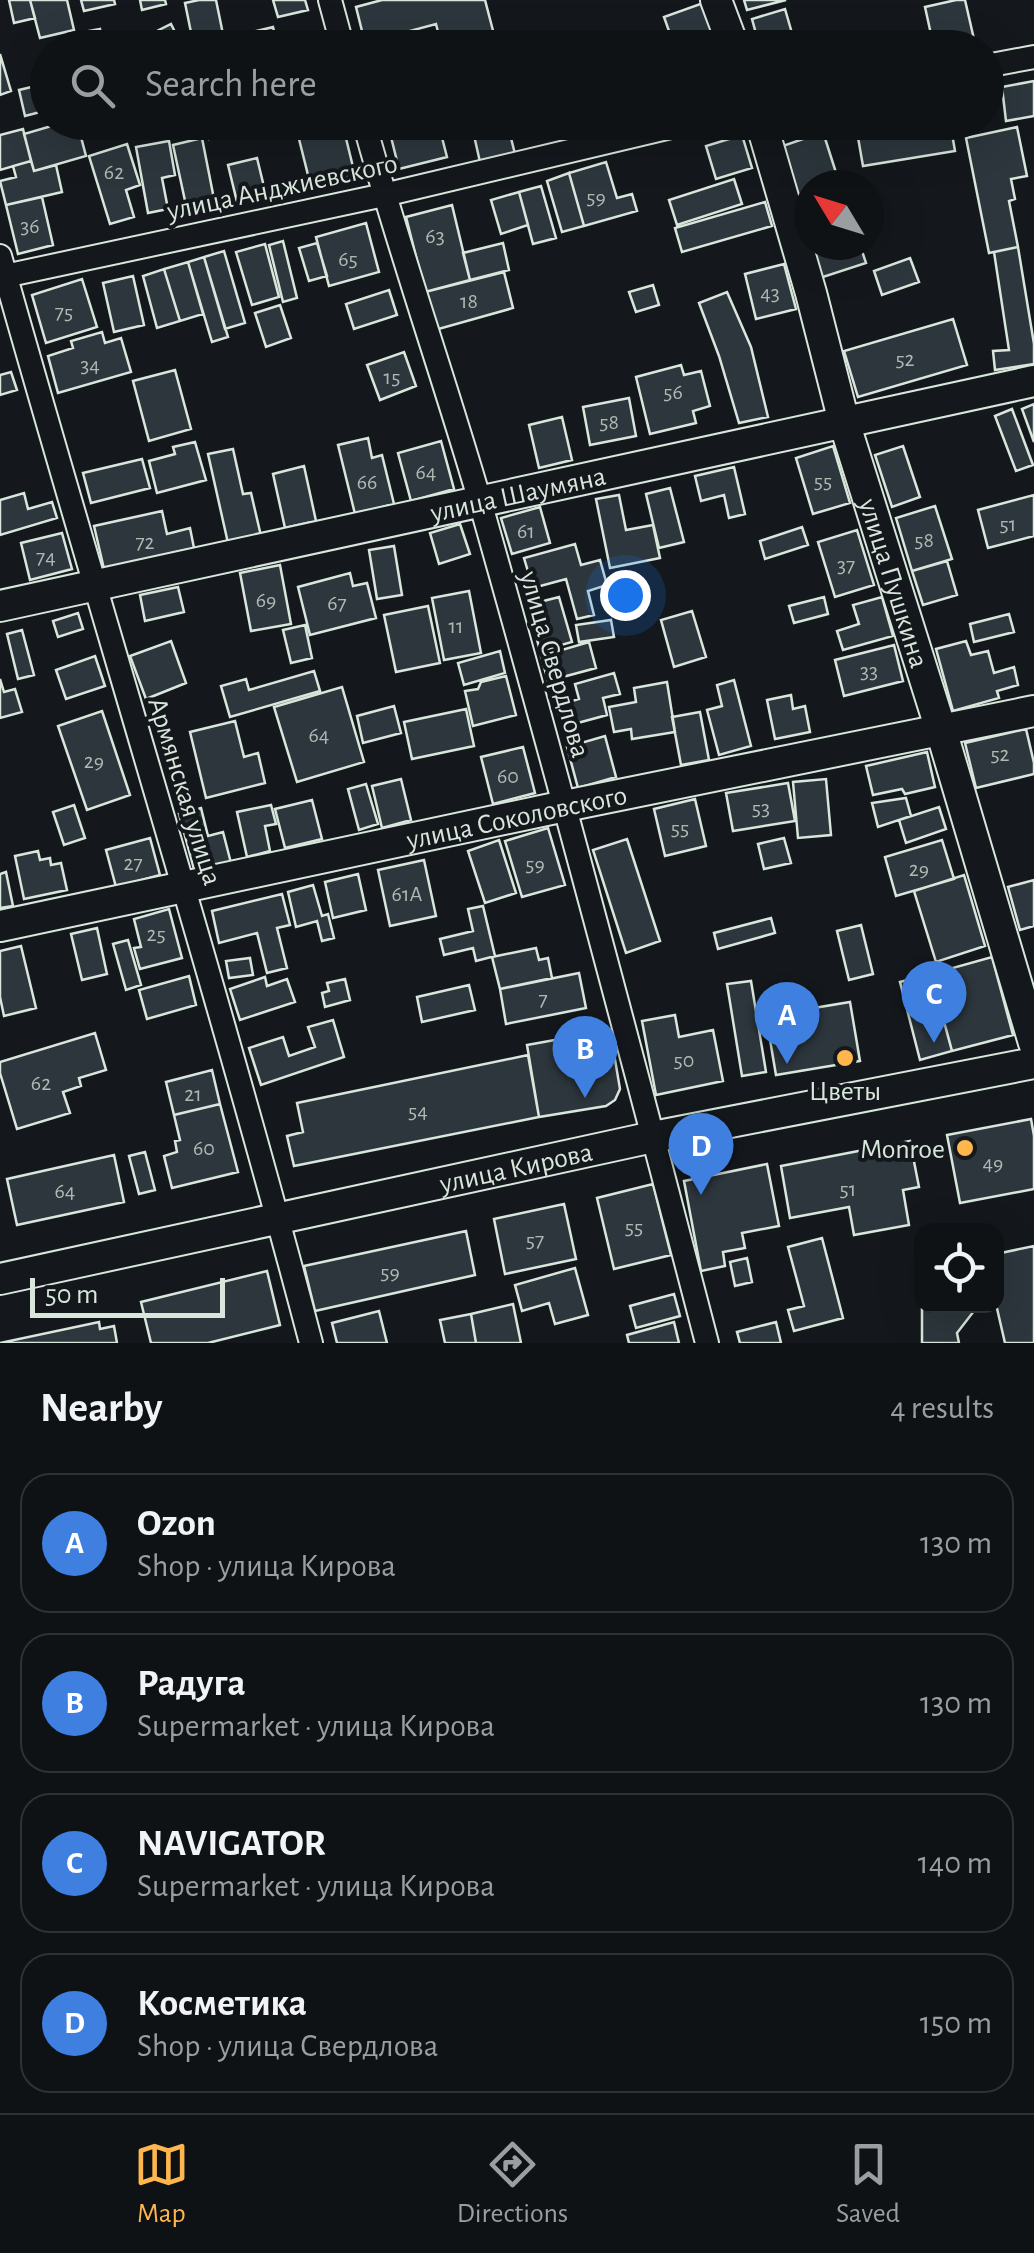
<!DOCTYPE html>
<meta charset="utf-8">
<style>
:root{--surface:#0f1215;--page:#181b1e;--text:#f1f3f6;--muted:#9b9ea0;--line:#2f3234;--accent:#ffb74d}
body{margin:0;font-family:"Alegreya Sans",sans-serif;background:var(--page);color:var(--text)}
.controls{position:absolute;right:30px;bottom:30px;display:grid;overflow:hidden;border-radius:20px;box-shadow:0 10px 40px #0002}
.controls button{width:90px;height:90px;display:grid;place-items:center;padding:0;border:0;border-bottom:2px solid var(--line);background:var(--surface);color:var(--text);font:50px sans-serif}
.compass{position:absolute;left:794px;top:170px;width:90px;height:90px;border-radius:50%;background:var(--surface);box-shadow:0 10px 40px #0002;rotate:308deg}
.scale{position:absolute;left:30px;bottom:25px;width:195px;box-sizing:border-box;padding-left:10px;border:5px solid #d8e6dc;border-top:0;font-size:28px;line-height:35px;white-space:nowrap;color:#d8e6dc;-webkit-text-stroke:8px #14181c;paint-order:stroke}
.you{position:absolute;left:625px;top:595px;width:35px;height:35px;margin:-25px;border:8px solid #fff;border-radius:50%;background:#1a73e8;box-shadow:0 0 0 15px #1a73e833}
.badge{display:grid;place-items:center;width:65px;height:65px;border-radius:50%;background:var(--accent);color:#fff;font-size:32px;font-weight:700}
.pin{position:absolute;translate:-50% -82px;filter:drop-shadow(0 2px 5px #0008)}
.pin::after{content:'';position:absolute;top:52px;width:35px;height:30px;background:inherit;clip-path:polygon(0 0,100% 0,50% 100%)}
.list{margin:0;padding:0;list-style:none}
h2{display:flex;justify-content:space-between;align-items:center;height:130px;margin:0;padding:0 40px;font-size:42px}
h2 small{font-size:32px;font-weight:400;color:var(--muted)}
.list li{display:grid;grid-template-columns:65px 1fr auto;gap:30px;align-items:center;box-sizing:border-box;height:140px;margin:0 20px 20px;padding:0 20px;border:2px solid var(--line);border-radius:30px}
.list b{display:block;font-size:38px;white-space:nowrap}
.list p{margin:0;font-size:32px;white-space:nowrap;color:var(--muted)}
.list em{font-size:32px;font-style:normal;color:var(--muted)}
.icon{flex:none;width:55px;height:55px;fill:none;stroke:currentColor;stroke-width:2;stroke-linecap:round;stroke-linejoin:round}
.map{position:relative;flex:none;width:1034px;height:1343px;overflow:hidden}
.search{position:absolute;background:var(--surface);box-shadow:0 10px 40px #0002;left:30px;right:30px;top:30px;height:110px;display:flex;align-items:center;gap:25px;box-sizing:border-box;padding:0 35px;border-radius:55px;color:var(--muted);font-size:38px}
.sheet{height:770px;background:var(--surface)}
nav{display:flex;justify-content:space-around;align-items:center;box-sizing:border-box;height:140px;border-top:2px solid var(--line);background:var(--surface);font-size:28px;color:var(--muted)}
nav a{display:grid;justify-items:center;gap:5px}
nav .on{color:var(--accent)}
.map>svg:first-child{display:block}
</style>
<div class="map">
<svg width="1034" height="1343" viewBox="0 0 1034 1343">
<rect width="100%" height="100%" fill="#14181c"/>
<path fill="#2c363c" stroke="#d8e6dc" stroke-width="2.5" d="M9,0h21l5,18 -21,5z
M30,0h37l7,30 -34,8z
M81,0h33l1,4 -31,7z
M140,0h25l1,4 -24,6z
M199,0h17l8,39 -30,8 -9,-44z
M273,0h32l3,10 -30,7z
M382,0h103l12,46 -55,2 -6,-24 -71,19 -9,-36z
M744,0h42l-39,10z
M956,0h9l11,48h-42l-9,-41z
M703,3l14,39 -14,6h-28l-11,-31z
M785,9l11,38 -36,1 -8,-29z
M171,24l8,16 -14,8h-13l-5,-12z
M273,27l5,21h-52l-2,-9z
M100,29l4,19h-31l7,-2 -2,-13z
M416,38l3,10h-30z
M0,54l11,37 -11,4z
M1034,81v35l-28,5 -4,-34z
M48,83v27l-23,6 -6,-26z
M65,122h12l9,34 -52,15 -10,-37z
M203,122h19l4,11 -17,6z
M321,122h21l13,53 -44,12 -14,-56 25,-6z
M414,122h24l9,35 -48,12 -10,-40z
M471,122h36l8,32 -35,8z
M558,122h37l3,14 -35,8z
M876,122h74l5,29 -92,15 -7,-40z
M1017,127l10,49 -16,3 4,20 -6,2 9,46 -29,6 -23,-115z
M23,129l8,32 -31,9v-35z
M823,132l17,53h-31v60h51l6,18 -46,15 -43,-130z
M742,135l10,33 -36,11 -10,-33z
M202,138l13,66 -28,6 -14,-65z
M169,141l6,34 -13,3 6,31 -20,4 -12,-66z
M127,144l13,41 -14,5 8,27 -24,7 -21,-68z
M257,158l9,37 -29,7 -9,-37z
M31,161l3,10 22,-6 6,27 -56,13 -6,-24 16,-4 -3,-11z
M606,162l11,36 15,-4 5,17 -53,15 -15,-53z
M569,173l15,53 -22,6 -15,-51z
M734,179l8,25 -65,21 -8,-25z
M541,186l15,52 -23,6 -14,-52z
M519,192l9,33 -27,9 -10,-34z
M42,197l11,48 -35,9 -12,-49z
M765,202l7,24 -90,26 -7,-24z
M452,205l18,75 -45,12 -19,-75z
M366,223l13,49 -50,14 -13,-49z
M283,241l14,57 -14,4 -14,-57z
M317,243l10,33 -18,5 -10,-33z
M503,243l6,27 -39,10 -7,-27z
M265,244l14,53 -27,8 -16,-53z
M1018,247l16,97v20l-39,6 -2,-19 16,-1 -15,-98z
M224,251l21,72 -20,6 -21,-72z
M204,257l24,80 -16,5 -24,-80z
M910,258l9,24 -37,13 -8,-24z
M188,262l15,52 -23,7 -16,-52z
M784,264l12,45 -40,10 -11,-45z
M164,269l16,52 -23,7 -14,-52z
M504,272l9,36 -78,22 -10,-38z
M133,276l11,49 -30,7 -11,-49z
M82,279l15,48 -51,16 -14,-48z
M653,285l6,20 -23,7 -7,-20z
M389,290l8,25 -43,14 -8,-25z
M727,292l24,55 17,70 -29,6 -20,-67 -20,-53z
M280,305l11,33 -25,9 -11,-34z
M953,319l14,46 -109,32 -14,-46z
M102,332l3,11 16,-5 10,34 -73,21 -10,-37 25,-8 -2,-7z
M404,352l12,34 -36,14 -13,-35z
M681,365l3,10 17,-4 9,35 -17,5 3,12 -46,11 -14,-57z
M175,370l16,59 -42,12 -16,-60z
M11,372l6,18 -17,5v-20z
M629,398l7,38 -46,9 -7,-38z
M1034,404v38l-12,-33z
M1012,409l21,56 -17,6 -21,-55z
M562,417l10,43 -33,8 -10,-43z
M368,438l4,20 10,-3 12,49 -39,10 -17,-69z
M441,441l13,48 -43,12 -13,-48z
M195,442l11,38 -49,13 -8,-32 26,-7 -2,-7z
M833,446l17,57 -37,11 -17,-56z
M903,446l17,51 -28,10 -17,-52z
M233,449l10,45 8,-1 10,43 -33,7 -20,-89z
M142,459l8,29 -59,15 -8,-30z
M304,466l12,55 -31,7 -12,-54z
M734,467l11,47 -16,4 -5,-23 -23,6 -6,-25z
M670,488l14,54 -25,6 -13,-54z
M24,493l4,16 24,-7 5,16 -57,17v-35z
M619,495l7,35 27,-5 7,33 -50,10 -14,-69z
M1034,495v41l-46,12 -10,-38z
M935,506l17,53 -40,12 -16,-53z
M540,507l10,36 -38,11 -11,-36z
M162,511l5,23 23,-6 4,20 -90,21 -10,-43z
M460,524l10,30 -31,10 -9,-31z
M802,527l6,18 -43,14 -5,-18z
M857,530l17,55 -39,12 -17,-55z
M62,533l10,36 -42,11 -9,-37z
M575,544l6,21 19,-5 7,25 -19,6 6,24 -17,4 -11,-40 -33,9 -9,-30z
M394,546l8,49 -25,4 -8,-49z
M947,561l10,34 -34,10 -11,-34z
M280,565l11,59 -40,7 -11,-58z
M350,573l3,13 14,-3 9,35 -66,17 -12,-48z
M178,587l6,25 -39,9 -5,-26z
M469,591l12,62 -37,7 -12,-62z
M559,597l13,45 -32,9 -12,-46z
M824,597l4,17 -34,9 -5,-17z
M882,597l11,39 -50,14 -6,-19 22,-7 -6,-19z
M428,606l12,57 -44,9 -12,-57z
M692,611l14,46 -32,10 -13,-47z
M78,613l5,16 -25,8 -5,-16z
M1009,614l5,18 -40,10 -4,-18z
M611,620l3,17 -35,5 -3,-17z
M305,625l7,33 -21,5 -8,-33z
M22,630l12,45 -16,4 -11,-45z
M171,641l15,42 -40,16 -16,-43z
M966,641l5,14 17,-4 6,22 20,-6 4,18 -21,6 2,7 -46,13 -17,-62z
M589,642l7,26 -48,13 -7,-25z
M894,645l9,36 -59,15 -9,-36z
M500,651l5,22 -41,12 -6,-22z
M95,656l10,30 -39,13 -10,-29z
M314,671l6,20 -90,26 -9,-31 25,-7 3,11z
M614,673l6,21 -17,4 4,17 -44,12 -7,-21 23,-7 -4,-15z
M506,676l10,39 -43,11 -8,-35 13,-2 3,-7z
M0,679l4,13 11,-3 7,23 -22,6z
M734,680l17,66 -32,9 -12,-45 15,-4 -5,-21z
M667,682l8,50 -43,7 -1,-10 -17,3 -5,-25 27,-5 -2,-14z
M342,687l22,75 -67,20 -23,-75z
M791,695l2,14 12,-3 5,26 -35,7 -8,-39z
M394,706l7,27 -38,10 -6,-27z
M466,709l8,37 -62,13 -8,-37z
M102,711l28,84 -43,15 -29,-84z
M700,712l9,48 -28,5 -9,-48z
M235,721l9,36 14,-4 7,30 -59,15 -16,-66z
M1026,729l8,34v11l-58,14 -11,-45z
M605,736l11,41 -38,11 -11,-41z
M523,747l12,46 -42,11 -12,-47z
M927,752l8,35 -30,7 -3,-5 -29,6 -7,-29z
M401,779l10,41 -29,8 -10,-42z
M826,779l5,56 -33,3 -5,-56z
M788,783l7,38 -62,10 -7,-38z
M366,784l12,40 -19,6 -11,-41z
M906,798l5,18 -33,11 -6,-24z
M695,799l11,47 -41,10 -11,-47z
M312,800l10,39 -37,9 -10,-39z
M74,805l11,33 -21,7 -11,-33z
M271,805l5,19 -11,2 5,25 -23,6 -10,-45z
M939,807l7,22 -40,14 -7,-23z
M201,808l7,28 15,-4 8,31 -36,10 -16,-59z
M548,828l17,57 -43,12 -17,-56z
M150,838l10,37 -44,12 -10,-37z
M784,838l7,25 -27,6 -6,-25z
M627,839l33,102 -34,12 -33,-103z
M499,840l17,53 -31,10 -17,-52z
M942,840l12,39 -58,17 -11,-39z
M38,851l2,9 10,-2 1,7 10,-2 6,27 -43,9 -9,-43z
M424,860l12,56 -46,10 -12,-56z
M6,872l7,34 -13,2v-34z
M358,874l8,36 -33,8 -8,-36z
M964,875l21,71 -49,16 -22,-71z
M1034,880v46l-14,4 -12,-43z
M313,885l9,31 6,-2 6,24 -12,3 -5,-20 -21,6 -8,-35z
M282,894l8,31 -13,3 10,40 -20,5 -10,-40 -38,10 -7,-32z
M483,906l12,50 -19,5 -3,-13 -29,7 -4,-16 33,-8 -5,-22z
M169,909l13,49 -42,11 -6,-21 7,-1 -7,-28z
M771,918l4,15 -57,16 -4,-16z
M861,925l12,49 -24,6 -12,-49z
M97,928l10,46 -25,6 -11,-46z
M128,940l13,45 -15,5 -13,-46z
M21,946l15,62 -32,8 -4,-19v-46z
M536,948l3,12 9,-2 4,20 -52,11 -8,-32z
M992,957l21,78 -61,16 -21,-77z
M250,958l3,17 -24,3 -3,-17z
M579,973l7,35 -80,16 -6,-35z
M931,974l21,77 -32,9 -20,-78z
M189,976l7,29 -49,14 -8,-29z
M265,977l2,9 20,-7 8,23 -55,18 -10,-31z
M345,979l5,21 -25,7 -3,-14 7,-2 -2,-8z
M751,981l15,91 -24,4 -15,-92z
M469,985l6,25 -53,12 -5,-25z
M850,1002l10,59 -84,14 -9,-53 5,-7z
M675,1015l4,22 34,-7 10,51 -67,14 -14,-74z
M333,1020l11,37 -83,28 -12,-37 34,-11 6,19 26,-9 -7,-20z
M610,1030l10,59 -5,11 -9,6 -67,11 -12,-72z
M95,1033l11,37 -27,8 2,8 -18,6 7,21 -53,16 -17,-56v-11z
M528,1055l11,62 -245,49 -7,-30 16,-4 -6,-29z
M212,1070l8,34 -46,11 -8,-33z
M220,1104l18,68 -66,16 -8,-32 13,-4 -2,-11 5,-1 -6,-25z
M1031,1119l3,17v53l-74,14 -13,-68z
M910,1141l9,46 -16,3 6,35 -55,10 -5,-28 -59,11 -9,-52z
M145,1152l10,38 -16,4 -10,-38z
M114,1155l10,47 -107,23 -10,-46z
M767,1164l12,62 -37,7 3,15 -22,4 2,14 -24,5 -17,-90z
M653,1184l18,71 -57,14 -17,-71z
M564,1204l12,55 -71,15 -11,-55z
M466,1231l9,44 -160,36 -11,-45z
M822,1238l21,80 -49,13 -6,-21 16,-4 -16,-59z
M1034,1246v97h-29l-9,-39v-50z
M747,1258l5,24 -17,4 -5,-24z
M575,1268l13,47 -33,9 -6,-21 -27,8 -7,-26z
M267,1271l13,54 -72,18h-57l-10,-41z
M674,1294l6,22 -44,12 -6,-22z
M513,1304l8,39h-45l-5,-29z
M924,1306h47l3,5 -17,22 2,10h-37v-36z
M379,1311l8,32h-50l-5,-20z
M471,1314l5,29h-31l-5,-23z
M99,1322l1,7 14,-3 3,17h-117z
M674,1322l5,21h-50l-2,-8z
M776,1322l5,21h-41l-3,-11z"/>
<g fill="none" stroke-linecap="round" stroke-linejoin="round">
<g stroke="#d8e6dc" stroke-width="26">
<path id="minor" d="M330,0l13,48
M986,66l48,-9
M364,122c35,129 80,255 117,383 79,278 153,558 226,838
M0,256c102,363 215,723 311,1087
M0,277l384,-82 308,-73"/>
</g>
<g stroke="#d8e6dc" stroke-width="34">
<g id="tertiary">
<path d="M716,0l18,48"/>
<path id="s1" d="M761,122l50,171 33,129 97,308 93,313"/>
<path id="s2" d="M0,606l1034,-225"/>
<path id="s3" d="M0,926l565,-120 469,-95"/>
<path id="s4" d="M0,1279l653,-142 381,-74"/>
</g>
</g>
<use href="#minor" stroke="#14181c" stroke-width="22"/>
<use href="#tertiary" stroke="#14181c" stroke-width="30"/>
</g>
<g fill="#ffb74d" stroke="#14181c" stroke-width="4">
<circle cx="845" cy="1058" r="10"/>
<circle cx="965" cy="1148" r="10"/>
</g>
<g text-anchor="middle" stroke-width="8" stroke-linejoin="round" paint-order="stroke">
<g font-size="22" fill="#adbab4">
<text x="114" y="179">62</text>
<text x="596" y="204">59</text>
<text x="30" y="233">36</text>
<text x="435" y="243">63</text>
<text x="348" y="266">65</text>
<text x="770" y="300">43</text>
<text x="469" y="308">18</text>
<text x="64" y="319">75</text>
<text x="905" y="366">52</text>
<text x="90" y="372">34</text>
<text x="392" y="384">15</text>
<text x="673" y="399">56</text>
<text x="609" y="429">58</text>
<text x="426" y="479">64</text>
<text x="823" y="488">55</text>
<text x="367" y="489">66</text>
<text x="1008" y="531">51</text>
<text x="526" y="538">61</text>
<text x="924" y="547">58</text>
<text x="145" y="549">72</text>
<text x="46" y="564">74</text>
<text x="846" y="572">37</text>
<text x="266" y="607">69</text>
<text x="337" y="610">67</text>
<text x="456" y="633">11</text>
<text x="869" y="678">33</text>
<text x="319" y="742">64</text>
<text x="1000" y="761">52</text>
<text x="94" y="768">29</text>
<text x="508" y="783">60</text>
<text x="761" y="815">53</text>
<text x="680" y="835">55</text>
<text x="133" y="870">27</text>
<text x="535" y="871">59</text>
<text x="919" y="876">29</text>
<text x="407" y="901">61А</text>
<text x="156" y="941">25</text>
<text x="543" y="1006">7</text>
<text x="684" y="1067">50</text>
<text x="41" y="1090">62</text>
<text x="193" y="1101">21</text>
<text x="418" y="1118">54</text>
<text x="204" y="1155">60</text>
<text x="993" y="1170">49</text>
<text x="848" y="1196">51</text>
<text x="65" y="1198">64</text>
<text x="634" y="1234">55</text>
<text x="535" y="1247">57</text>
<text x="390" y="1279">59</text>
</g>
<g font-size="28" fill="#d8e6dc" stroke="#14181c">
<text transform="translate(282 186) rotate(-12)" y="10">улица Анджиевского</text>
<text dy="10" stroke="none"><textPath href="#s2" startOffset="530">улица Шаумяна</textPath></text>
<text dy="10" stroke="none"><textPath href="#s1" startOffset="480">улица Пушкина</textPath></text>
<text transform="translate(556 664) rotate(74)" y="10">улица Свердлова</text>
<text transform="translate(186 791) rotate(73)" y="10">Армянская улица</text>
<text dy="10" stroke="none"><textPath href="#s3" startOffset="528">улица Соколовского</textPath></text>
<text dy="10" stroke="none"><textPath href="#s4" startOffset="528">улица Кирова</textPath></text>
</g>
<g font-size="28" fill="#d8e6dc" stroke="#14181c">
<text x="845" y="1100">Цветы</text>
<text x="945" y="1158" text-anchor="end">Monroe</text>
</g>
</g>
</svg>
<div class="controls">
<button><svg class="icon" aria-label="locate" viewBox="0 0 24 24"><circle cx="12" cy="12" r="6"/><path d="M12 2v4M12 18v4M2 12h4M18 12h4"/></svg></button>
</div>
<svg class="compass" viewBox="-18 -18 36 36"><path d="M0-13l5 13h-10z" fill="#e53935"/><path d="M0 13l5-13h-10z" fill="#9b9ea0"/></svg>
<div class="scale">50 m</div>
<div class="you"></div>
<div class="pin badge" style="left:787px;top:1064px;background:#3f7fe0">A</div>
<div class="pin badge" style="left:585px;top:1098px;background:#3f7fe0">B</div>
<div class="pin badge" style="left:934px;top:1043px;background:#3f7fe0">C</div>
<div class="pin badge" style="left:701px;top:1195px;background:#3f7fe0">D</div>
<div class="search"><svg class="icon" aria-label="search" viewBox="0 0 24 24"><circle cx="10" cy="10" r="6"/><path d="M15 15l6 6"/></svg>Search here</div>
</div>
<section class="sheet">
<h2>Nearby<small>4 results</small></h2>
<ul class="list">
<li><span class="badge" style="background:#3f7fe0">A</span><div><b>Ozon</b><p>Shop · улица Кирова</p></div><em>130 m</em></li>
<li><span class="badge" style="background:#3f7fe0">B</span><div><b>Радуга</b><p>Supermarket · улица Кирова</p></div><em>130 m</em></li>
<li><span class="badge" style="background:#3f7fe0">C</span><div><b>NAVIGATOR</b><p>Supermarket · улица Кирова</p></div><em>140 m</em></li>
<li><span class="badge" style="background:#3f7fe0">D</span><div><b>Косметика</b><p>Shop · улица Свердлова</p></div><em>150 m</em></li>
</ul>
</section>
<nav>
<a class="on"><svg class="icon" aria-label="map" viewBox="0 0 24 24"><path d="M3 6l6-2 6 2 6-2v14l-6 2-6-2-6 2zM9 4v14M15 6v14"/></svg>Map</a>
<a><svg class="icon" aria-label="directions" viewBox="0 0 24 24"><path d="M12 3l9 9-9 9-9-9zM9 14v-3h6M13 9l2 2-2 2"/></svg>Directions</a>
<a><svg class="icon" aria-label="saved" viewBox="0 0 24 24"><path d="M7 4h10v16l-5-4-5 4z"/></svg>Saved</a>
</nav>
